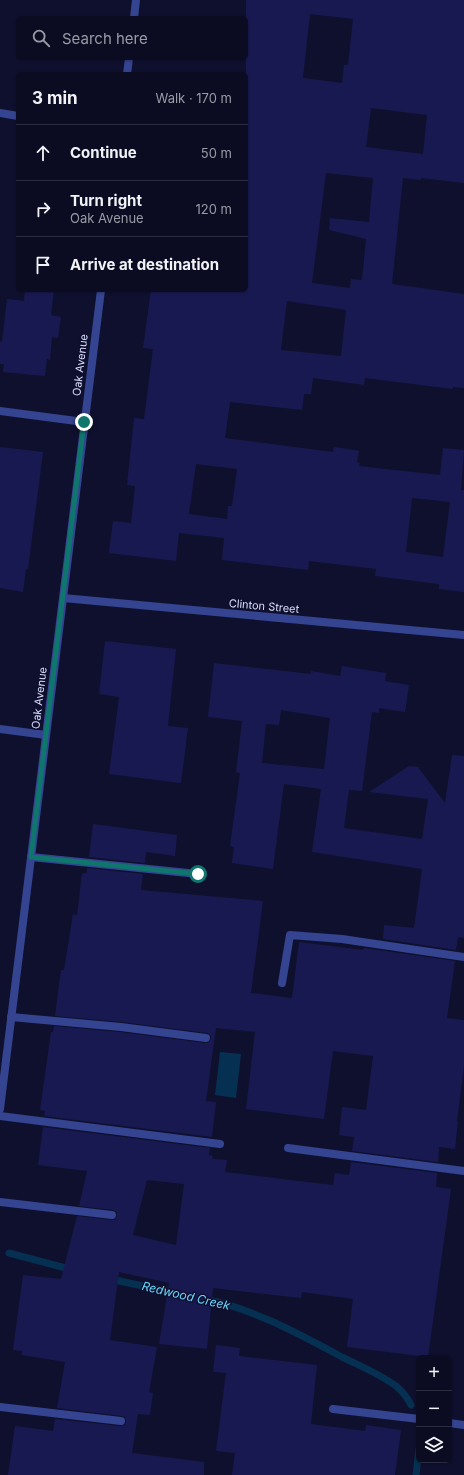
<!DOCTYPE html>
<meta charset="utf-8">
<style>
:root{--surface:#0b0c22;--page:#14152a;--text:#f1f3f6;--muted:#9a9ba5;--line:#2b2c40}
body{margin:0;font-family:Inter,sans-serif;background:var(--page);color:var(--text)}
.controls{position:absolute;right:12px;bottom:12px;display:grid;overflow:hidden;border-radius:6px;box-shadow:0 1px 3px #0004}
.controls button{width:36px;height:36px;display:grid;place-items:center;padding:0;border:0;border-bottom:1px solid var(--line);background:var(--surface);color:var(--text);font:20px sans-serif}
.stop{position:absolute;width:12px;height:12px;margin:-9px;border:3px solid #0f766e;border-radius:50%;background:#fff}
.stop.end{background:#0f766e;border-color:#fff;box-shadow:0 1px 4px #0008}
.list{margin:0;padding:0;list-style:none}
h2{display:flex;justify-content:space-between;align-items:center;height:52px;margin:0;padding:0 16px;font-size:17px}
h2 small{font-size:13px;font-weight:400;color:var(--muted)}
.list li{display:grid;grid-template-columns:26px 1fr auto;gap:12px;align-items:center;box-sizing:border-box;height:56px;padding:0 16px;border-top:1px solid var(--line)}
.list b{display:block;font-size:15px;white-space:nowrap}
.list p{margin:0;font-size:13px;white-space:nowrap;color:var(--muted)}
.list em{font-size:13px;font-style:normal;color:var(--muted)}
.icon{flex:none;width:22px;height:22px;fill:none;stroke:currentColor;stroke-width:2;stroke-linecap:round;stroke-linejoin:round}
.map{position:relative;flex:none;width:464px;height:1475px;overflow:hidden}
.search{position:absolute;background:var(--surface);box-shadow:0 1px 3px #0004;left:16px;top:16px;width:232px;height:44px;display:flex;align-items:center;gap:10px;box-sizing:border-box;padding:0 14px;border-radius:6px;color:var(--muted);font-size:15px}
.panel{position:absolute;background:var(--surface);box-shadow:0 1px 3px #0004;left:16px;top:72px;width:232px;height:220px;border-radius:6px}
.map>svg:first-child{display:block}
</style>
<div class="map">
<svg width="464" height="1475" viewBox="0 0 464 1475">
<rect width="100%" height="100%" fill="#0f102e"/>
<path fill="#053051" d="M220,1052l21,2 -5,44 -21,-3z"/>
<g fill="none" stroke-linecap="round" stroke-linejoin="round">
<path stroke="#053051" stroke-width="7" d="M9,1253l64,17
M110,1279l66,14
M204,1299c48,9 95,35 138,58 18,9 38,17 54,29 6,5 11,11 15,19
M416,1475l3,-26"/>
</g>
<path fill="#191951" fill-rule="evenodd" d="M246,0h218v183l-43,-5v2l-18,-2 -11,106 72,10v94l-11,-1v2l-88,-11 -1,7 -51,-7 -2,16h-7l-2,16 -72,-8 -5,36 108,14 1,-5 21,3 4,1 -2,11 3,1 -1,3 81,9 3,-27 21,2 -3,40h3v102l-25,-3v-5l-64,-8 1,-7 -67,-8 -1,9 -86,-10 2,-22 -45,-5 -3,28 -67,-8 4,-32 18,2 4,-37 -8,-1 7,-67 10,1 9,-70 -10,-1 8,-58h95zM310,14l43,5 -5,46h-4l-2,18 -39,-5zM371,108l56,7 -4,39 -57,-7zM326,173l47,5 -4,44 -39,-4 -1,12 37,9 -4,41 -11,-1 -1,9 -38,-5zM287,301l59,9 -5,46 -60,-6zM196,464l41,5 -5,37h-4l-1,13 -38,-5zM412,498l38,4 -7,55 -37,-5z
M25,290h29l-3,25 10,2 -3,21 -6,-1 -2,23 -3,-1 -2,17 -42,-4 1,-8h-4v-23l2,1 5,-43 17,2z
M0,447l43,5 -15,117h-2l-3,23 -23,-4z
M105,641l71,8 -8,77 20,2 -7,55 -72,-9 10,-77 -20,-3z
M214,663l97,11v-3l29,5 2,-10 44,7 -1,8 24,4 -4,27 -26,-4v5l-7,-1 -10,79 -13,-1 -5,38 78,11 6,-40 -59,-7 40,-26 9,1 27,36 7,-48 12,1v182l-6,-1 -2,13 -73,-11 1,-14 30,3 8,-59 -110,-17 9,-63 -37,-5 -11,85 -41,-6 2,-16 -4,-1 10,-73 -4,-1 6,-51 -34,-4zM281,710l49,8 -6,51 -62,-6 4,-39 13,1z
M93,824l84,11 -2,21 -29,-4 -1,11 -56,-6z
M87,868l56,6 -2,16 122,11 -12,92 41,5 7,-56 64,8 1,-2 91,13 -8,57 17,2v45l-7,56h1l-3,28 -16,-2 -1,15 -86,-11 2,-14 -15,-2 3,-28 24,3 7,-54 -40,-5 -9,68 -78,-10 9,-77 -39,-4 -10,73 10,1 -4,35 -168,-21 1,-5 -5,-1 11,-78h2l1,-6 66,6 85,11h3l3,-4v-3l-4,-3 -85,-11 -67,-6 6,-46h3l9,-56 4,1 5,-42h5z
M43,1127l167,21 -1,7 4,1 -1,3 15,1 -2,12 57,7 51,6 2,-12 14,2 2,-13 86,11 -1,14 15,2 -23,168 -81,-10 6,-48 -51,-7 -1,6 -88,-10 -6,61 -48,-5 10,-61 -50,-11 -9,68 47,7 -8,45 4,1 -3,22 -12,-1 -6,39 72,9v13h-196l7,-49 38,5 2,-12 65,7 5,-1 1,-4 -1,-4 -3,-1 -65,-8 8,-46 -43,-7v-4l-9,-1 10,-75 38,4 16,-63 35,4h3l2,-4v-4l-4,-2 -34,-4 8,-35 -49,-6zM147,1180l37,4 -8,61 -43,-10z
M216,1345l24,3 -1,8 78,9 -6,59 54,7 1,-6 35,5 -6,45h-163l3,-22 -19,-2 10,-78 -13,-1z"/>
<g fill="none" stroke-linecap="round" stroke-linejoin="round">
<path stroke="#354491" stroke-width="8" d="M31,857l167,17
M282,983l8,-48 52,4 122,18
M11,1017l110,10 85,11
M0,1116l220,28
M288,1148l176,23
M0,1202l112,13
M0,1407l121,14
M333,1409l86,10
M449,1423l15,2"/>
<path stroke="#354491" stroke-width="8" d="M134,18l2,-18
M127,74l2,-16
M0,113l18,3
M0,411l84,11
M63,598l401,37
M0,729l46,6
M0,1109l101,-819"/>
</g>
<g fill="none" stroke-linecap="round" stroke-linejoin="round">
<path stroke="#0f766e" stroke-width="5" d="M84,422l-53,435 167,17"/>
</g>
<g text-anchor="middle" stroke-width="3" stroke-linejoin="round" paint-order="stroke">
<g font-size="11" fill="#dcdfff" stroke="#0f102e">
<text transform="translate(80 365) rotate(-83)" y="4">Oak Avenue</text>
<text transform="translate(264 606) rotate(5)" y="4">Clinton Street</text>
<text transform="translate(39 698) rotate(-83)" y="4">Oak Avenue</text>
</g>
<g font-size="12" font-style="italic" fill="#6ad8ff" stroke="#0f102e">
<text transform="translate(186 1296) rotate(13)" y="4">Redwood Creek</text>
</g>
</g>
</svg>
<div class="controls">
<button>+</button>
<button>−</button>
<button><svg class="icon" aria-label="layers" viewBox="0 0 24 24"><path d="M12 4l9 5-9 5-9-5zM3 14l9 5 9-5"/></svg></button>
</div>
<div class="stop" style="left:198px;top:874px"></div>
<div class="stop end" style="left:84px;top:422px"></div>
<div class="search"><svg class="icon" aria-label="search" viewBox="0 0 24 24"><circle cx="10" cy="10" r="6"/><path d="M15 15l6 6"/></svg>Search here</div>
<section class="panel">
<h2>3 min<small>Walk · 170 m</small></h2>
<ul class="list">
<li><svg class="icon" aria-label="ahead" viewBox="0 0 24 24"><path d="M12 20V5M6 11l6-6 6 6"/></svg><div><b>Continue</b></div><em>50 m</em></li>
<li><svg class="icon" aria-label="right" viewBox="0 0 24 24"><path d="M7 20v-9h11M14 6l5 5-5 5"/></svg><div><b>Turn right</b><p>Oak Avenue</p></div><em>120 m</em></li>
<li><svg class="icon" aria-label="arrive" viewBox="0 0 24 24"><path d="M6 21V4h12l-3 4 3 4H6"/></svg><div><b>Arrive at destination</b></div></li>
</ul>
</section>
</div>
